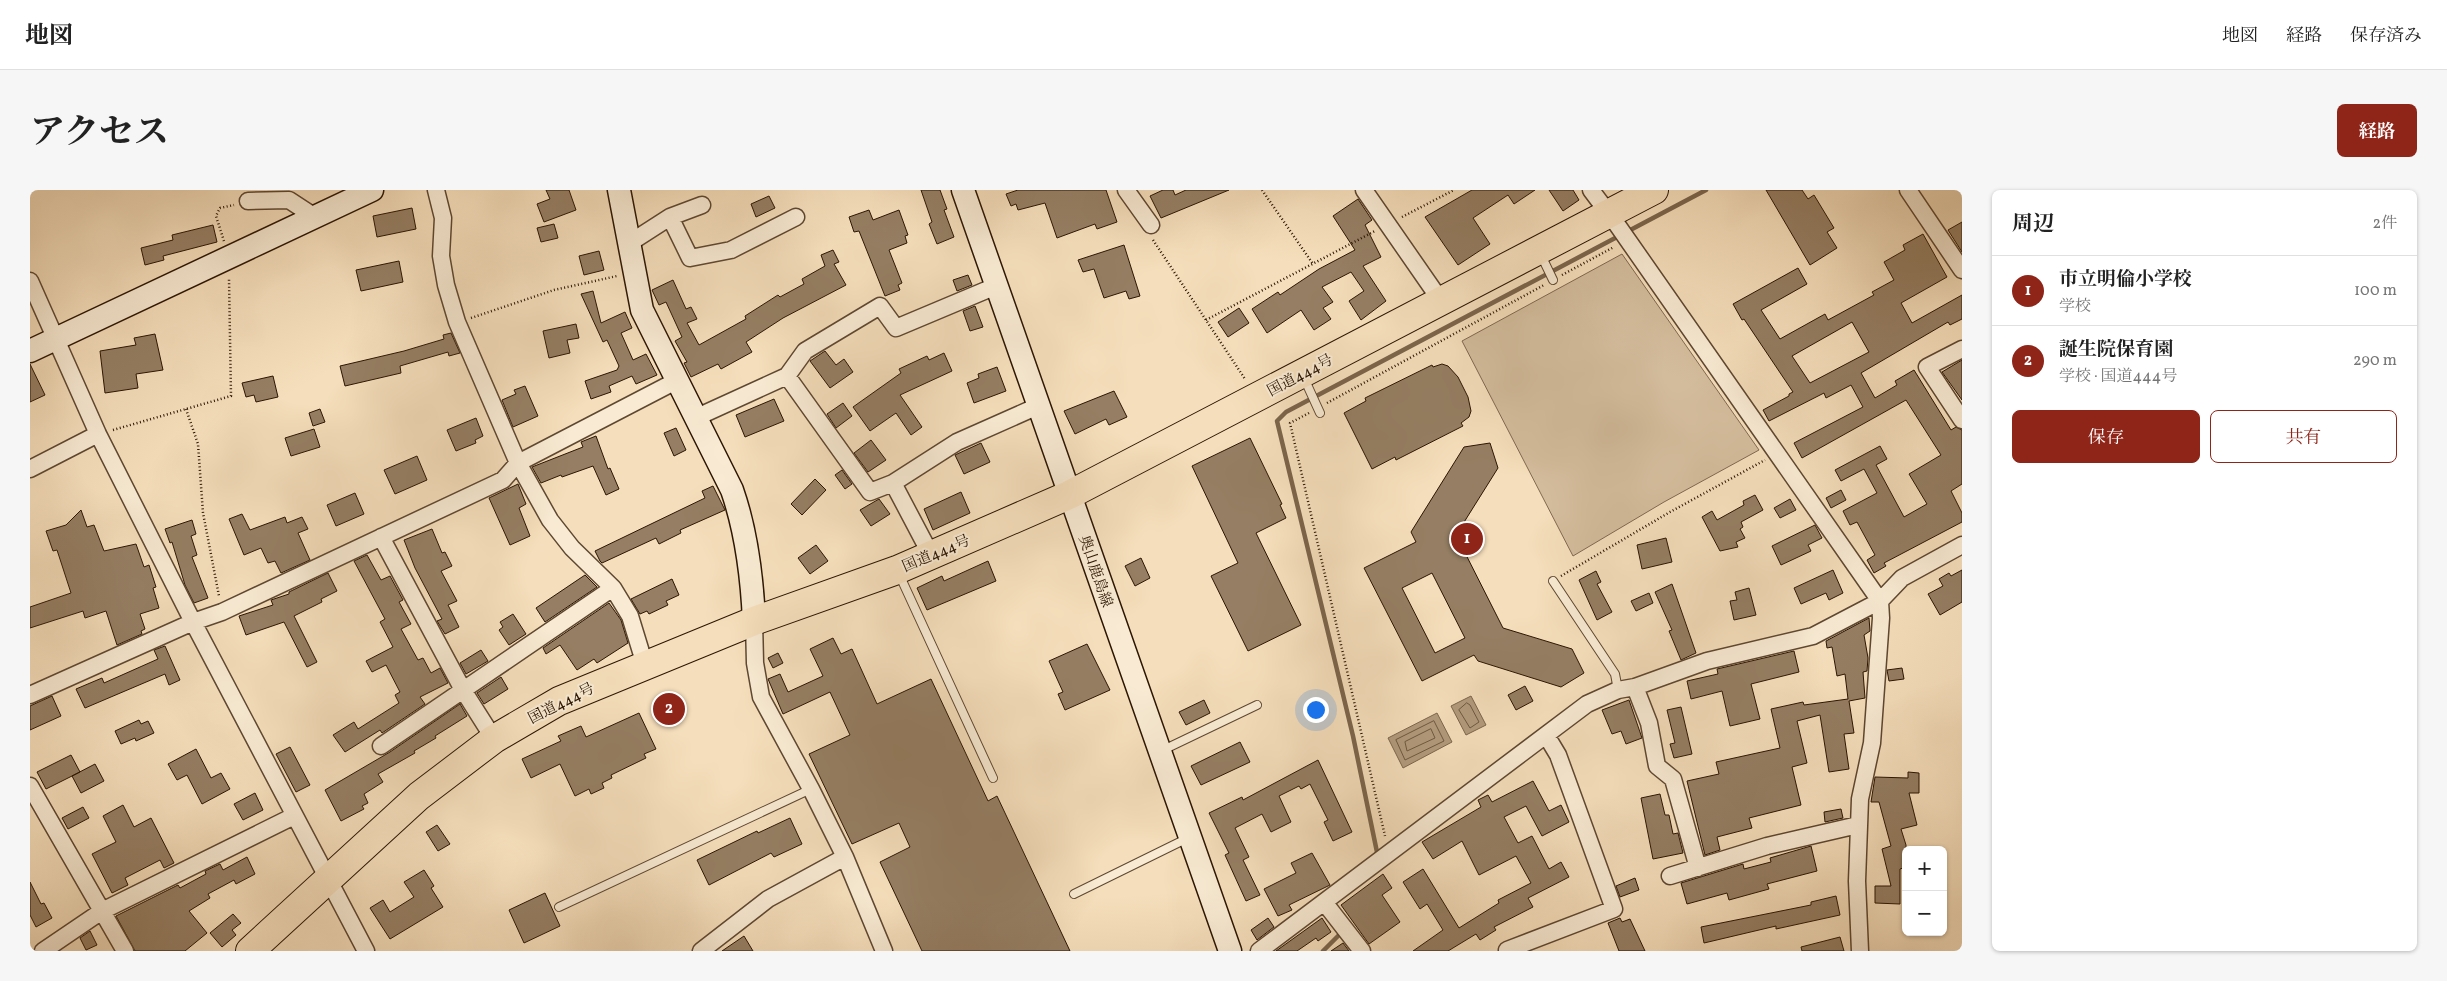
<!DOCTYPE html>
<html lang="ja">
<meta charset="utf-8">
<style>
:root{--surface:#fff;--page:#f6f6f6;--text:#222;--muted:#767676;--line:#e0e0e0;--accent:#8f2418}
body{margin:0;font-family:Vollkorn,"Noto Serif JP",serif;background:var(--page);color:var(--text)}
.controls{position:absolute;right:15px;bottom:15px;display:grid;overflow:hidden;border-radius:8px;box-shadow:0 1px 4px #0004}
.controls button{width:45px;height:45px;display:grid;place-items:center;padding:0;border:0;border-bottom:1px solid var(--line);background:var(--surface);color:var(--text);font:25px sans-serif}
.you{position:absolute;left:1285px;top:519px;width:18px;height:18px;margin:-12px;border:4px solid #fff;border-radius:50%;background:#1a73e8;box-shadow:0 0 0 8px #1a73e833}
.badge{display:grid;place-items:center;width:32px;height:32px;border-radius:50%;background:var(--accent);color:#fff;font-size:16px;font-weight:700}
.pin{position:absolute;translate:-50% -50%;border:2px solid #fff;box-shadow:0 1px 5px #0006}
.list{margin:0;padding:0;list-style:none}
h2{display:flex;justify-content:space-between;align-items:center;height:65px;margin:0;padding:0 20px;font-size:21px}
h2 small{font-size:16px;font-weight:400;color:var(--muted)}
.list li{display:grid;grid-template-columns:32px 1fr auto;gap:15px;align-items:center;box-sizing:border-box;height:70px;padding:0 20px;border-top:1px solid var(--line)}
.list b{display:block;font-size:19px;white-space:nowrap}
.list p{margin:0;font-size:16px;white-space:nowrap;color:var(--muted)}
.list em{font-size:16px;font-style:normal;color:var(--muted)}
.actions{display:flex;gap:10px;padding:15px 20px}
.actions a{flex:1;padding:11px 0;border:1px solid var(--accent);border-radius:8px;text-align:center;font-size:18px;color:var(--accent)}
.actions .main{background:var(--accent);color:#fff}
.map{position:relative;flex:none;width:1932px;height:761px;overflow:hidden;border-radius:8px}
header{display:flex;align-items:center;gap:30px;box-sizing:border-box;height:70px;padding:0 25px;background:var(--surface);border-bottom:1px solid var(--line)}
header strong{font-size:24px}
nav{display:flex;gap:28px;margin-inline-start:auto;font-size:18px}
.intro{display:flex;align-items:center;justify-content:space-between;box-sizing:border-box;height:120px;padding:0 30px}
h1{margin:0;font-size:35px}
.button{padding:12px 22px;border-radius:8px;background:var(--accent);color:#fff;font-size:18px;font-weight:700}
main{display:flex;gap:30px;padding:0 30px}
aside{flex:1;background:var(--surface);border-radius:8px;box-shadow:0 1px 4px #0004}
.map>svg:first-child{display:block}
</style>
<header>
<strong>地図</strong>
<nav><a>地図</a><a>経路</a><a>保存済み</a></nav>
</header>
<div class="intro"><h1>アクセス</h1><a class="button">経路</a></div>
<main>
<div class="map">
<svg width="1932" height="761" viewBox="0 0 1932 761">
<rect width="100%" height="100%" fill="#f5debb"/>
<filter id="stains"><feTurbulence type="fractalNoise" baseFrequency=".004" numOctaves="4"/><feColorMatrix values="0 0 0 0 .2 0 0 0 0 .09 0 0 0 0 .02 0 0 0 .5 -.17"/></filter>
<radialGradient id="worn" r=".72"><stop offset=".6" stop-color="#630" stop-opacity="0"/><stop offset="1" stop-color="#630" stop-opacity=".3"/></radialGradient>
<path fill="#d3bc9c" stroke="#806850" d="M1592,64l137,196 -95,52 -91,54 -111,-215z"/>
<path fill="#b19a7c" stroke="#7c654c" d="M1441,506l15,29 -20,10 -15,-29z
M1407,523l15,29 -49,26 -15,-30z"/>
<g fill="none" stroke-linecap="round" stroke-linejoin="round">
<path stroke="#6e5840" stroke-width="1" d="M1437,513l3,2 9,17 -9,6 -11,-18z
M1404,531l10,20 -39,19 -9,-20z
M1401,539l4,9 -28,13 -2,-9z"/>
<path stroke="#7c654c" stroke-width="4.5" d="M1348,667l-25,-121 -76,-315 9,-9 420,-222
M1293,761l20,-20"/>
</g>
<path fill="#957e63" stroke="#2c1503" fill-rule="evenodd" d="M516,0h23l7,20 -32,12 -7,-18 13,-5z
M891,0h19l7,19 -3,1 10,27 -17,7 -8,-20 3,-2z
M988,0h88l11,32 -20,7 -2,-5 -38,14 -12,-35 -27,7 -2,-6 -5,2 -5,-12z
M1133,0h10l2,5 11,-5h43l-68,28 -11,-22z
M1442,0h63l-21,14 -6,-9 -35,23 17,26 -32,21 -33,-48z
M1519,0h24l6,10 -16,11z
M1736,0h36l6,9 6,-4 20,33 -7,4 10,16 -27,17z
M739,6l6,12 -19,9 -5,-13z
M1328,9l14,21 -7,5 16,32 -18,9 23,35 -25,19 -12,-19 15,-10 -13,-19 -29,15 11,15 -10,6 8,11 -17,11 -13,-20 -34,23 -15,-24 26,-17 2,3 39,-26 36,-19 -22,-34z
M382,18l4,21 -39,8 -4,-21z
M839,20l4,10 26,-10 9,25 -3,1 2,7 -18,7 13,33 -4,2 2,5 -15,6 -26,-65 -5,1 -5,-15z
M1932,32v30l-14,-22z
M524,34l4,14 -17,4 -4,-14z
M183,35l4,17 -54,14 1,4 -19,5 -4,-17 32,-8 -1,-5z
M1893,44l24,43 -46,26 11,20 50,-28v24l-12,6 -2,-3 -87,51 14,25 22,-13 -2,-4 19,-11 37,60 5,-3 6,3v54l-11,7 11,22v9l-78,41 2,3 -12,7 -7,-13 8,-5 -18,-33 -7,3 -7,-14 34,-18 -13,-24 -23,12 -6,-11 45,-24 7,13 -11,6 28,52 23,-13 -18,-30 32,-19 -35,-55 -104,58 -8,-15 69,-36 -12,-22 -25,13 -2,-5 -55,28 -6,-11 26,-14v-2l4,-2 -49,-73 -2,1 -9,-16 65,-36 9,16 -46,26 19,29 45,-25 3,6 46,-25 -2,-3 22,-12 -10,-18 21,-12 -2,-5zM1822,132l17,30 -59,31 -18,-27z
M1094,55l16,51 -11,3 -3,-8 -22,7 -10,-29 -11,3 -5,-12z
M803,60l6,12 -5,2 12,21 -63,33 -37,24 6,10 -31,17 -3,-5 -27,13 -7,-14 3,-1 -12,-21 7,-4 -16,-35 -7,3 -7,-15 21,-10 13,29 5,-2 6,12 -10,4 12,22 47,-26 -1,-3 33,-21 2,2 24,-13 -2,-5 23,-13 -4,-11z
M569,61l5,19 -20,5 -5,-19z
M369,71l4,21 -42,9 -5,-21z
M938,85l4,10 -15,6 -4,-11z
M563,101l8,32 24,-11 7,16 -11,5 12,27 13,-6 11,21 -21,9 -4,-8 -23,10 2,6 -20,7 -6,-18 32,-11 2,-4 -12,-26 -4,2 -22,-48z
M945,116l8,21 -13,4 -7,-20z
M1209,118l10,15 -21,14 -10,-15z
M546,134l3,14 -12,2 3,13 -21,5 -6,-27z
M421,143l9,20 -11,3 -1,-4 -48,14 1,7 -56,13 -5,-20 64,-15 40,-12 -1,-4z
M125,144l8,36 -27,4 2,14 -33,5 -5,-42 36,-6 -2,-7z
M795,161l11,14 8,-6 9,13 -23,16 -20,-27z
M914,163l8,18 -52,24 22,32 -11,8 -15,-22 -26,18 -17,-24 48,-34 -2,-4 28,-13 2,4z
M1932,170v40l-20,-28z
M0,174l15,31 -15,7z
M1412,174l6,2 10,11 10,20 3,14 -2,6 -8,6 2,3 -67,34 -1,-3 -23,12 -28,-56 22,-12 -1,-3 67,-33 1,2z
M967,177l9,24 -32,12 -7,-20 12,-5 -1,-4z
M243,186l5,21 -22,5 -2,-7 -8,2 -4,-14z
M495,196l13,30 -25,11 -11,-27 14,-6 -2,-4z
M1084,201l13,26 -18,8 -3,-6 -31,15 -11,-23z
M744,209l10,22 -39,16 -9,-22z
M813,213l9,13 -16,12 -9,-14z
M290,219l5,13 -12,4 -4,-13z
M446,228l7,18 -8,4 1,3 -20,8 -9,-21z
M646,238l10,22 -12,6 -10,-23z
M284,239l6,18 -29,9 -6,-18z
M566,246l12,33 2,-1 9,21 -13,6 -13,-29 -31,11 -1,-2 -20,8 -9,-16 51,-20 -2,-5z
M1220,248l32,66 -2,1 6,13 -30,15 45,92 -53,26 -37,-75 27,-13 -46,-97z
M841,250l15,20 -18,12 -14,-19z
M951,253l9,19 -26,12 -9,-19z
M1460,253l8,25 -42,67 47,93 69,21 12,24 -23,14 -83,-26 -4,-6 -52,26 -58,-113 52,-26 -5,-10 53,-85zM1402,383l33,65 -30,15 -33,-65z
M387,266l10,24 -32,14 -11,-24z
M812,280l10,14 -7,5 -10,-14z
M785,289l11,11 -24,25 -11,-11z
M488,294l8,20 -7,4 11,28 -20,9 -21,-47z
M683,296l12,24 -45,20 1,3 -22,11 -3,-6 -54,25 -2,-2 -5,-10 110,-53 -3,-7z
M1811,300l5,10 -15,8 -5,-10z
M931,302l9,21 -37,17 -9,-21z
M325,303l9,21 -28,12 -9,-21z
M1725,305l8,15 -22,12 2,5 -3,2 5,9 -9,4 2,5 -18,4 -18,-34 10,-6 5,9 27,-15 -1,-4z
M849,309l11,15 -19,12 -11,-16z
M1760,309l6,11 -16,8 -6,-10z
M51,320l6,17 7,-2 10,26 32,-7 8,23 5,-2 7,22 -3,1 6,20 -19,6 5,15 -4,2 1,3 -25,11 -11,-34 -21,7 -2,-7 -53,17v-21l41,-14 -14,-43 -4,1 -7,-20 20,-6z
M212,324l8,16 35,-13 2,6 15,-6 6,12 -10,4 12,27 -29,13 -6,-12 -7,2 -7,-15 -17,7 -15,-36z
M162,330l4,14 -5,2 6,19 -5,2 16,41 -14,5 -9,-18 -13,-43 -2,1 -5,-14z
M1785,335l7,13 -14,7 3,6 -30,14 -9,-19z
M402,339l10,24 3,-1 7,14 -11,5 16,30 -9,4 11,22 -14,7 -8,-13 5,-2 -27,-51 -11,-28z
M1636,348l6,24 -30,7 -5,-24z
M786,355l12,16 -18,13 -12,-16z
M337,365l14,25 9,-4 13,24 -4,2 12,22 -10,5 17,31 5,-2 8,15 9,-5 8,15 -28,14 5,7 -43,29 -2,-3 -35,22 -12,-17 21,-13 4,7 41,-26 -4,-8 5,-3 -14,-27 -14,7 -6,-11 27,-14 -13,-25 5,-3 -31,-58z
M1111,368l9,20 -15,8 -10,-20z
M958,371l8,20 -69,29 -10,-22 25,-12 2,5z
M1803,380l10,23 -14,7 -3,-7 -25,11 -7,-16z
M1932,380v32l-22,13 -12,-21 15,-8 -4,-7 10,-6 2,3z
M1566,381l5,11 -4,2 15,28 -15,8 -18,-40z
M298,383l9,18 -16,8 1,3 -28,14 23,46 -10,5 -23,-45 -38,13 -7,-19 34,-11 -2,-5 18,-6v-2z
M555,385l12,12 -52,35 -9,-14z
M642,389l7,16 -13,6 2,4 -19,9 -2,-3 -7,3 -9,-15z
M1642,394l24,69 -15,7 -12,-29 3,-1 -17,-38z
M1719,398l7,27 -22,5 -4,-19 7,-1 -2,-8z
M1619,403l4,10 -17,8 -5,-10z
M579,413l12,17 7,23 -31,20 -3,-4 -17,11 -17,-25 -14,9 -3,-6z
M483,424l13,20 -17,11 -10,-15 4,-3 -3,-5z
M1839,428l1,13 -6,4 4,23 -1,13 -4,1 2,26 -16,3 5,32 -10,1 5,35 -20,3 -9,-57 -23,6 10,42 -15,4 9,38 -52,13 3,10 -35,9 3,13 -15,5 -18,-74 32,-7 -3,-12 64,-14 -9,-39 32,-7 1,3 44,-6 -3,-25 -8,2 -5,-29 -5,1 -1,-7z
M803,448l8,16 11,-5 25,55 54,-25 57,122 9,-5 73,155h-148l-42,-89 30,-15 -11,-24 -47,21 -43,-90 41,-19 -20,-43 -47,22 -15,-35 12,-5 8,18 35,-16 -13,-27z
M1057,454l23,46 -45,20 -7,-16 5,-2 -14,-31z
M135,456l15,34 -11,5 -4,-11 -80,34 -9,-19 26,-11 2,5 54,-24 -4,-9z
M451,460l7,11 -22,13 -6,-11z
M1764,461l5,21 -48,12 9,35 -30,7 -8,-35 -31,8 -4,-18 31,-7 -1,-5z
M748,463l5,10 -10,5 -5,-10z
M1872,478l2,11 -15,2 -2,-11z
M471,487l7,12 -24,15 -7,-11z
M1495,496l8,15 -17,9 -8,-15z
M22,506l9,20 -31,14v-24z
M1174,510l6,13 -24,12 -7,-13z
M1599,510l13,38 -16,6 -5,-13 -9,3 -10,-24z
M430,514l7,12 -32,20 1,2 -22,13 1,2 -37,21 5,8 -19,12 4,9 -6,3 2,3 -23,12 -16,-31 65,-38z
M1651,517l11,47 -18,4 -4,-14 5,-1 -8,-33z
M609,523l17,36 -12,5 2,4 -35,17 1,3 -10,5 2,5 -13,6 -2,-5 -14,7 -15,-32 -29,14 -9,-19 39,-18 -3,-5 23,-10 5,11z
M109,530l2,4 7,-3 6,12 -18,8 -1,-3 -14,6 -6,-13z
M1210,552l10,20 -49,23 -10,-19z
M260,557l20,38 -14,7 -20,-38z
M166,559l15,29 10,-5 9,16 -28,15 -15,-29 -10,5 -9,-16z
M41,565l9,17 -34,17 -9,-17z
M1288,570l34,72 -19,9 -9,-19 4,-2 -18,-36 -9,5 -2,-3 -20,10 12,26 -20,10 -9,-18 -27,14 14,29 -6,3 17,35 -14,6 -21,-46 4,-2 -20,-40 33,-16 1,3z
M65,574l9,17 -23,12 -9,-17z
M1878,582l11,1v20h-10l8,32 -16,4 5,16v22l-6,2v35l-25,-1v-17h16l-9,-37 9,-3 -12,-44h-8l4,-25 33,1z
M1503,591l16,30 12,-6 8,17 -27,14 -16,-30 -22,11 14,26 14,-7 17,33 12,-7 8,15 -41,21 5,9 -39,20 2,3 -16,10 -4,-6 -28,17h-35l30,-21 -16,-26 -7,5 -17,-27 20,-13 36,59 40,-25 -1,-3 33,-17 -15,-27 -37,19 -17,-34 -29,18 -11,-17 59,-35 -3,-7 10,-5 4,7z
M225,603l8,17 -20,10 -9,-16z
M1630,604l5,21h4l4,19 5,-1 5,20 -30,6 -12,-61z
M93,615l11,22 17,-9 23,45 -10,5 -4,-8 -35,18 3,7 -16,8 -20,-39 24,-12 -13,-26z
M53,617l6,11 -21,11 -6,-11z
M1811,619l2,9 -18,4 -1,-10z
M760,628l12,26 -28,13 -3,-4 -62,32 -12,-25 60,-29 1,2z
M407,635l13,19 -12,7 -12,-19z
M1781,656l6,25 -50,13 2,5 -40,11 -2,-7 -40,11 -6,-21 62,-19 1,5 27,-7 -1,-4z
M1282,663l18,32 -41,20 3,5 -14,6 -14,-27 32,-16 -5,-10z
M217,667l8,17 -19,10 -2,-4 -26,14 2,4 -21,13 18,22 -22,18h-50l-19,-35 62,-31 2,3 26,-14 -1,-3 15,-7 3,6z
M394,680l10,16 -3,2 12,19 -53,32 -20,-31 13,-8 7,12 24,-15 -10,-15z
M1353,684l9,14 -10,7 18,27 -31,22 -28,-39z
M1605,688l4,12 -19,7 -4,-11z
M0,692l11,22 3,-1 8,15 -16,9 -6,-12z
M515,703l15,33 -36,17 -15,-33z
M1806,706l4,19 -64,14v-3l-72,17 -3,-16 110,-22v-3z
M203,724l8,9 -9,7 4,5 -14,12 -12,-14z
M1238,728l6,9 -17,13 -6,-10z
M1292,728l9,14 -13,9 -2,-3 -19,13h-21z
M1590,728l2,4 8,-3 15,32h-26l-11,-28z
M60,741l7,14 -11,5 -6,-12z
M714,746l9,15h-31z
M1810,747l4,14h-42l-1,-4z
M1313,753l6,8h-18z"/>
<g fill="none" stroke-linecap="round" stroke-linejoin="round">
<g stroke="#5e4731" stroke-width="10">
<path id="lane" d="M1511,65l12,25
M1274,188l16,35
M869,384l94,204
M1523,391l62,93 3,16
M1131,561l96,-46
M1044,704l114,-56
M529,717l252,-118"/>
</g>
<g stroke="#5e4731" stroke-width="19">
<path id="street" d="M406,0l7,28 -2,38 5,29 11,37 61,141 32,57 22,28 41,40 17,28 15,49
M1096,0l25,35
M1334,0l77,111
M1561,0l27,36 262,375 1,17 -9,125 -12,56 -3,82 3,70
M1878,0l54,80
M218,11l41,-1 26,17
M640,27l20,41 41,-8 65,-33
M598,54l42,-27 32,-12
M0,91l68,153 95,188 173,329
M1932,159l-35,18 35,53
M757,186l83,116 23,-9
M665,228l92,-42 18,-25 75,-45 16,22 100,-42
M0,279l68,-35
M351,347l82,153 31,49
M901,365l-38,-72 64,-41 81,-36
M724,431l1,42 6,34 50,92 34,68 39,94
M1605,497l14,36 8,43 16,13 25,89
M0,505l163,-73 29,-10 281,-132 15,-17 158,-82
M351,556l232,-158
M0,596l95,165
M1640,686l97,-30 91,-21
M1294,712l38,49
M1477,760l107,-41 -56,-154 -12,-20
M13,761l59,-40 192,-95
M671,761l67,-52 77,-42
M1229,761l328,-247 31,-14 17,-3 72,-26 106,-25 67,-35 22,-23 60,-33"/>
</g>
<g stroke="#2c1503" stroke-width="25">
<path id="secondary" d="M589,0l23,120 90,180c15,43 20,86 22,131
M933,0l267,761
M0,161l342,-161"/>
</g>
<g stroke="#2c1503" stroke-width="30">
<path id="highway" d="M220,761l169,-155 75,-57 65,-38 195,-80 143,-51 172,-75 585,-305"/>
</g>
<path stroke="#2c1503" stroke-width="2.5" stroke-dasharray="1 2.5" stroke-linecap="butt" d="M1232,0l51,74
M1372,27l52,-27
M1123,50l92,139
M194,51l-8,-25 4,-8 14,-3
M1532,85l52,-28
M441,128l83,-28 63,-14
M1176,130l169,-89
M1297,213l217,-118
M156,219l12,35 5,69 16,83
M1279,223l-19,10 95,413
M83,240l118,-34 -2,-117
M1531,386l109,-64 95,-52"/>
<use href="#lane" stroke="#f8ead3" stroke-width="8"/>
<use href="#street" stroke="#f8ead3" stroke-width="16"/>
<use href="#secondary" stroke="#f8ead3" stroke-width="22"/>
<use href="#highway" stroke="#f5debb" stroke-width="28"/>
</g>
<g text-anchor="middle" stroke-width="4" stroke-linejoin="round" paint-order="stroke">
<g font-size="15" fill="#2c1503" stroke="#f8ead3">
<text transform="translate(1270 185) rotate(-28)" y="5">国道444号</text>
<text transform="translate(906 363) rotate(-23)" y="5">国道444号</text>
<text transform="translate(1066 381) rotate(71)" y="5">奥山鹿島線</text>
<text transform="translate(531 513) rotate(-27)" y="5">国道444号</text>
</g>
</g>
<rect width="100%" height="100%" filter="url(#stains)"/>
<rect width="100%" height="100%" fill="url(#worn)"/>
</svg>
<div class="controls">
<button>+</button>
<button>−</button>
</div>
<div class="you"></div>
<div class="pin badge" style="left:1437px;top:349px">1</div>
<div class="pin badge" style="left:639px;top:519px">2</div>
</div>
<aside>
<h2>周辺<small>2件</small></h2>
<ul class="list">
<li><span class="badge">1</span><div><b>市立明倫小学校</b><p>学校</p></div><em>100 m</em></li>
<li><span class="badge">2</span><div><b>誕生院保育園</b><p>学校 · 国道444号</p></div><em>290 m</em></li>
</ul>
<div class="actions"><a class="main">保存</a><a>共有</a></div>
</aside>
</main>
